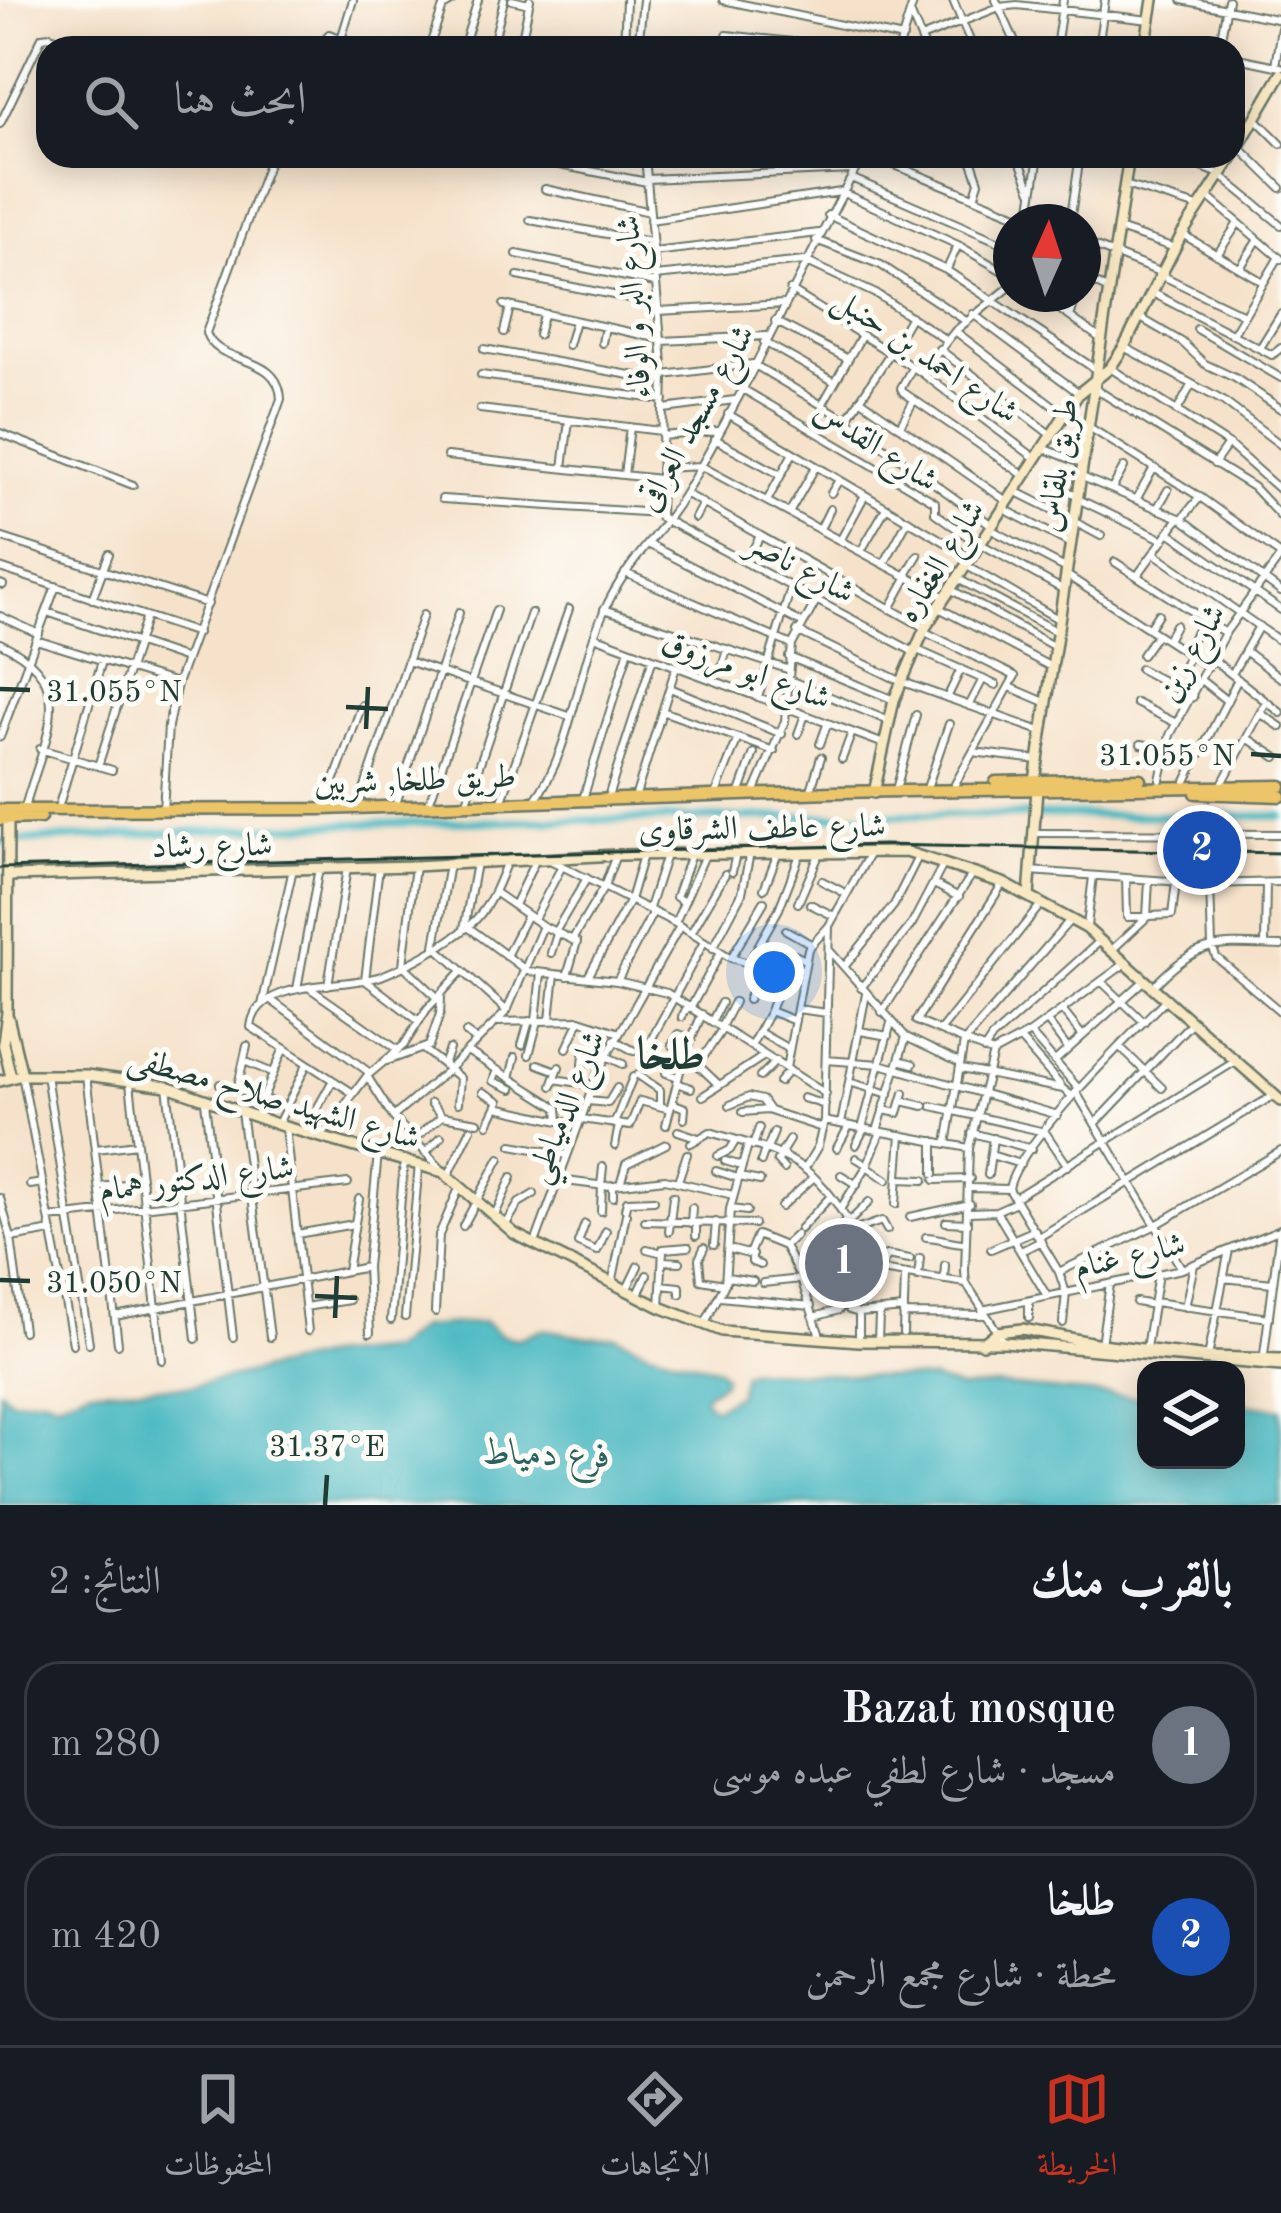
<!DOCTYPE html>
<html lang="ar">
<meta charset="utf-8">
<style>
:root{--surface:#171b24;--page:#242831;--text:#f1f3f6;--muted:#9ea1a6;--line:#363941;--accent:#c8321e}
body{margin:0;font-family:"Old Standard TT",Amiri,serif;background:var(--page);color:var(--text);direction:rtl}
.controls{position:absolute;right:36px;bottom:36px;display:grid;overflow:hidden;border-radius:24px;box-shadow:0 6px 30px #0003}
.controls button{width:108px;height:108px;display:grid;place-items:center;padding:0;border:0;border-bottom:3px solid var(--line);background:var(--surface);color:var(--text);font:60px sans-serif}
.compass{position:absolute;left:993px;top:204px;width:108px;height:108px;border-radius:50%;background:var(--surface);box-shadow:0 6px 30px #0003;rotate:3deg}
.you{position:absolute;left:774px;top:972px;width:42px;height:42px;margin:-30px;border:9px solid #fff;border-radius:50%;background:#1a73e8;box-shadow:0 0 0 18px #1a73e833}
.badge{display:grid;place-items:center;width:78px;height:78px;border-radius:50%;background:var(--accent);color:#fff;font-size:39px;font-weight:700}
.pin{position:absolute;translate:-50% -50%;border:6px solid #fff;box-shadow:0 3px 12px #0006}
.list{margin:0;padding:0;list-style:none}
h2{display:flex;justify-content:space-between;align-items:center;height:156px;margin:0;padding:0 48px;font-size:51px}
h2 small{font-size:39px;font-weight:400;color:var(--muted)}
.list li{display:grid;grid-template-columns:78px 1fr auto;gap:36px;align-items:center;box-sizing:border-box;height:168px;margin:0 24px 24px;padding:0 24px;border:3px solid var(--line);border-radius:36px}
.list b{display:block;font-size:45px;white-space:nowrap}
.list p{margin:0;font-size:39px;white-space:nowrap;color:var(--muted)}
.list em{font-size:39px;font-style:normal;color:var(--muted)}
.icon{flex:none;width:66px;height:66px;fill:none;stroke:currentColor;stroke-width:2;stroke-linecap:round;stroke-linejoin:round}
.map{position:relative;flex:none;width:1281px;height:1505px;overflow:hidden;direction:ltr}
.search{position:absolute;background:var(--surface);box-shadow:0 6px 30px #0003;left:36px;right:36px;top:36px;height:132px;display:flex;align-items:center;gap:30px;box-sizing:border-box;padding:0 42px;border-radius:36px;color:var(--muted);font-size:45px}
.sheet{height:540px;background:var(--surface)}
nav{display:flex;justify-content:space-around;align-items:center;box-sizing:border-box;height:168px;border-top:3px solid var(--line);background:var(--surface);font-size:33px;color:var(--muted)}
nav a{display:grid;justify-items:center;gap:6px}
nav .on{color:var(--accent)}
.map>svg:first-child{display:block}
</style>
<div class="map">
<svg width="1281" height="1505" viewBox="0 0 1281 1505">
<rect width="100%" height="100%" fill="#fdfcf7"/>
<filter id="ink" filterUnits="userSpaceOnUse"><feTurbulence type="fractalNoise" baseFrequency=".00833" numOctaves="2"/><feDisplacementMap in="SourceGraphic" scale="24" xChannelSelector="R" yChannelSelector="G"/><feConvolveMatrix kernelMatrix="1 2 1 2 8 2 1 2 1" color-interpolation-filters="sRGB"/></filter>
<filter id="wash" filterUnits="userSpaceOnUse"><feTurbulence type="fractalNoise" baseFrequency=".004" numOctaves="4" result="noise"/><feDisplacementMap in="SourceGraphic" scale="48" xChannelSelector="R" yChannelSelector="G"/><feGaussianBlur stdDeviation="2.7" result="paint"/><feColorMatrix in="noise" values="0 0 0 0 0 0 0 0 0 0 0 0 0 0 0 0 0 1.4 0 .05"/><feComposite in="paint" operator="in"/></filter>
<g filter="url(#wash)">
<rect width="100%" height="100%" fill="#f6e2ca"/>
<path fill="#49b8c1" stroke="#347a7a" stroke-width="3" d="M484,1322l16,13 18,4 24,-10 47,8 27,-1 33,15 68,17 7,7 -1,7 -18,12 1,9 9,5 23,-14 5,-21 10,-3 179,9 29,10 32,-4 153,13v62h90v-57l45,6v96h-1281v-115l11,10 32,-3 14,5 33,-13 104,-3 131,-30 57,-5 9,-1 30,-23z"/>
<g fill="none" stroke-linecap="round" stroke-linejoin="round">
<path stroke="#49b8c1" stroke-width="8" d="M0,842l331,-18 587,-9 363,1"/>
</g>
</g>
<g filter="url(#ink)">
<g fill="none" stroke-linecap="round" stroke-linejoin="round">
<g stroke="#6a7768" stroke-width="10">
<path id="street" d="M512,0l17,4
M723,0l180,38
M953,0l20,48
M996,0l22,48
M1182,0l99,20
M911,15l14,33
M727,35l120,13
M342,36l11,-36
M921,38l78,-31 18,-2 133,15
M1147,39l42,9
M317,48l12,-14 41,14
M429,48l14,-41 12,-7
M463,48l15,-48
M492,48l12,-48
M520,48l10,-48
M624,48l2,-48
M638,48l5,-48
M899,48l15,-48
M1056,48l7,-48
M1098,48l7,-48
M1219,48l9,-48
M1233,57l48,10
M1275,66l6,-38
M1257,120l24,24
M0,124l42,-87 8,-1 39,12
M1239,147l42,41
M645,156l19,219 -4,142 254,135
M873,156l161,66
M970,156l9,26 -5,16
M1018,156l14,35
M1087,156l41,6
M1173,156l47,18
M554,164l93,18
M1220,175l61,50
M851,178l160,69
M647,179l206,-9
M1125,185l73,22
M545,189l105,23
M1206,195l75,64
M828,215l118,55 149,99
M530,220l121,22
M650,220l191,-28 117,53 53,31
M1029,220l10,-64
M1070,222l10,-66
M1118,229l57,19
M1182,234l81,48
M816,240l65,25 85,56
M1083,242l79,31
M653,252l166,-19
M517,254l138,29
M1217,255l21,-32
M1240,268l17,-27
M947,269l11,-24
M1161,275l83,40
M518,276l140,28
M655,276l150,-15 73,34 68,45
M1083,278l24,11
M790,290l132,83 113,85
M1153,293l119,62 9,-7
M1038,294l63,45
M1063,294l12,7 -5,16
M504,305l157,34
M658,311l126,-7
M973,314l106,79
M1139,317l43,25 23,22 30,14 46,31
M775,321l73,38
M1197,329l84,49
M903,330l8,-14
M955,331l109,83
M504,332l6,-25
M1233,334l46,-77
M538,335l5,-20
M662,341l104,-5
M764,342l71,40
M602,343l3,-16
M568,345l7,-24
M1124,347l99,54 58,44
M1260,348l21,-34
M484,349l180,32
M939,349l112,86
M912,368l-11,20 2,4 122,84
M1110,368l118,76 53,47
M922,373l33,-42 56,-45
M481,375l183,25
M664,375l89,-11 94,56 146,106
M741,388l194,114v11l43,31
M1094,388l159,99 28,30
M860,399l148,103
M822,405l40,-70
M480,409l181,22
M664,409l71,-9
M1177,411l15,-27
M728,414l244,144
M847,420l43,-67
M900,426l14,-26
M1089,427l111,70 81,58
M0,433l133,52
M662,436l56,-5
M715,439l66,36
M1043,448l40,16
M447,456l213,23
M1214,464l14,-20
M563,468l6,-48
M661,468l40,-2 244,131
M624,475l6,-48
M1082,477l100,42 99,73
M1054,485l25,11
M1112,489l12,-22
M1015,491l60,30
M831,493l8,-13
M686,494l239,134
M1137,498l17,-30
M442,499l217,14
M1078,499l86,41
M767,501l26,-48
M1158,507l10,-17
M1004,509l65,34
M789,513l27,-47
M695,518l8,-15
M1182,519l18,-22
M1075,522l26,14
M820,529l10,-20
M992,530l73,38
M1169,532l112,78
M0,537l208,67
M841,539l24,-44
M648,544l154,79
M981,544l81,45
M753,549l7,-13
M861,551l25,-43
M1154,553l127,89
M1115,562l110,71
M884,564l24,-44
M967,566l91,53
M0,568l197,65
M625,573l167,72
M906,575l12,-20
M1068,576l140,91
M1137,576l42,-58
M958,579l101,54
M0,584l3,1
M950,589l103,57
M92,599l17,-45
M939,608l114,60
M604,609l183,60
M890,609l18,-33
M47,612l139,47
M0,616l39,18
M1149,628l9,-14
M797,631l103,50 143,51
M923,631l92,45 -60,108
M594,636l290,108
M36,640l140,43
M1167,640l8,-15
M0,643c83,39 44,94 25,164
M915,649l81,36
M1245,651l36,27
M1185,652l12,-22
M1142,655l15,-21
M789,657l105,43
M1212,659l69,54
M408,661l161,55
M722,667l5,-18
M1140,669l53,28
M1182,671l7,-16
M1232,674l27,-48
M787,679l102,42
M1202,681l25,20
M1010,687l35,15
M670,688l112,46
M758,697l33,-109
M947,698l14,-29
M1136,703l40,20
M969,706l14,-27
M662,711l112,40
M1260,713l21,14
M798,734l7,-19
M0,737l56,-151
M1247,738l29,19
M820,744l7,-19
M1141,744l24,4
M40,749l72,21
M973,752l65,8
M842,759l10,-27
M98,766l48,-150
M1160,780l10,-45 55,-102 56,-77
M1186,781l52,-102
M1223,782l43,-80
M928,785l21,-61
M897,786l19,-71
M811,790l10,-33
M754,793l31,-72 7,-76 24,-44
M739,795l15,-42
M715,796l23,-58
M608,797l45,-139
M635,798l41,-131
M583,799l46,-150
M534,801c39,-50 44,-140 74,-198 20,-42 56,-73 79,-113 64,-108 115,-224 176,-334
M501,803l68,-194
M466,804l65,-191
M428,806l68,-196
M395,807l64,-194
M58,808l44,-147
M358,808l65,-193
M324,809l38,-104
M163,811l5,-85 9,-42 104,-285c-2,-47 -63,-32 -75,-66l65,-177
M1033,833l248,1
M550,860l125,63 56,35 17,5 56,6
M449,864l-14,82 72,65
M415,866l-12,99 34,32
M379,867l-14,113 54,41
M1030,871l180,13 71,-2
M732,872l4,-19
M1126,878l1,39 45,-2 4,-33
M822,881l25,13
M934,884l25,13
M1210,885l2,61 4,11 65,55
M764,889l14,-36
M494,892l49,34 34,16 -10,34
M684,902l-8,-5 15,-43
M798,903l21,-48
M810,904l24,12
M514,905l22,-46
M649,908l17,-53
M534,919l28,-53
M675,923l30,-68
M1087,926l6,-50
M468,927l59,44 90,10 50,12 159,101
M464,929l12,-66
M786,930l25,14
M555,932l32,-54
M691,933l34,-59
M572,940l32,-53 12,-32
M1265,945l1,-62
M713,948l29,-55 8,-40
M781,948l24,12
M1114,948l33,-31 2,-37
M829,950l77,87 54,26
M551,953l6,-19
M506,956l21,-41
M731,958l33,-56
M749,962l30,-53 22,-57
M844,967l50,-62 24,-48
M588,977l42,-77 13,-45
M617,981l36,-69
M1101,981l43,41
M328,985l19,-117
M1154,986c45,-48 65,-42 127,-40
M861,988l51,-64 32,-61
M297,989l22,-121
M311,989l87,61
M271,1000l99,73
M748,1000l14,-35
M262,1005l31,-136
M691,1007l30,-55
M797,1009l30,4
M1062,1010l20,25
M770,1011l25,10
M882,1012l91,-139
M682,1017l6,-11
M550,1019l5,-44
M536,1021l5,-48
M712,1021l9,-18
M1047,1021l21,28
M497,1022l83,-2 37,12
M721,1027l13,-25
M860,1031l28,5
M940,1031l102,-128
M759,1032l30,17
M466,1033l11,8
M1030,1033l48,55
M1020,1039l41,47
M614,1040l20,11
M522,1045l7,-24
M672,1045l7,-11 12,5
M751,1046l19,-35 16,-44
M1120,1047l42,41
M567,1048l13,-28
M424,1050l36,28 -2,25
M984,1050l8,-12 107,-96
M467,1051l91,57 1,13
M644,1053l60,-111
M993,1053l-77,-32 87,-138
M529,1055l9,-34
M606,1056l17,8
M683,1060l15,5 19,18
M826,1060l54,4 178,51
M899,1060l14,4
M244,1061l29,12
M387,1061l42,-15 11,-32 1,-16
M1055,1061l89,-80
M668,1063l13,5
M538,1064l19,7
M443,1065l6,-16
M698,1065l25,-37
M786,1068l22,-119 21,-23
M961,1069l102,20 9,7
M497,1070l-4,11 19,8
M666,1073l12,4
M22,1075l51,269
M46,1075l43,268
M86,1075l32,269
M638,1075l22,15v16
M367,1076l26,41 48,52
M760,1077l16,-16
M510,1078l5,-21
M555,1079l37,6
M779,1082l10,-12
M849,1082l40,12
M130,1083l32,277
M581,1083l3,-29
M677,1083l14,5
M220,1084l110,38
M167,1086l29,253
M552,1086l7,-19
M237,1090l10,-44
M483,1092l16,9 -11,23
M1076,1092l106,177
M353,1093l-102,-66c5,-50 95,-38 130,-51 28,-11 66,-31 89,-51 19,-16 28,-41 37,-64
M703,1096l61,-40
M263,1098l21,-50
M803,1098l22,7
M588,1101l20,2 9,-15
M902,1101l22,5
M205,1102l28,235
M431,1103l11,13
M672,1103l13,5 -1,11
M730,1105l19,-8 13,3 7,10
M932,1106l113,26 23,34
M497,1107l80,18
M883,1110l15,3 6,-20
M241,1111l29,226
M743,1112l24,-2 55,18
M313,1116l20,-36
M393,1117l56,-48 58,-58 36,-85
M582,1119l48,7 10,-25 30,8
M824,1121l145,27
M278,1124l29,-60
M614,1124l19,-47
M841,1124l25,-130
M1095,1124l97,-102
M666,1125l17,-65 19,-46
M285,1127l23,204
M862,1128l29,-105
M678,1131l18,6
M877,1131l29,-94
M972,1133l60,16
M321,1137l46,-61 37,-31 23,-36 35,-38
M413,1140l29,-24 36,6
M691,1143l19,-11c61,19 96,22 132,80 12,18 18,41 32,57l92,14
M947,1144l17,-102 107,-123
M512,1145l55,10
M856,1145l8,-16
M615,1146l4,-21
M753,1146l6,-18
M837,1148l12,-22
M96,1149l41,-5
M767,1149l7,-17
M425,1153l16,-16
M781,1153l8,-13
M783,1154l-6,7 7,8
M991,1155l29,9
M718,1156l12,-6 6,-10
M856,1158l12,7
M725,1161l17,5
M761,1162l4,-13
M867,1166l20,14
M805,1168l13,-22 6,-25 5,-195 42,-75
M716,1171l22,7
M934,1174v-33
M841,1175l16,10
M988,1175l5,-37
M448,1176l23,-47
M739,1177l21,4
M899,1179l25,1
M558,1180l47,6 60,-7 68,16
M935,1180l35,-1
M678,1181l9,-27
M620,1184l6,-20 40,-20
M30,1185l13,-2
M601,1186l2,-19
M100,1187l42,-5
M971,1188l38,1
M1009,1189c6,-43 124,-156 158,-191
M1009,1189l50,83 7,21 -3,30
M613,1197v-12
M0,1198l11,40 12,93
M1014,1198l222,-137
M896,1204l5,-69
M781,1207l33,-30
M841,1208l26,-42 14,-34
M625,1209l2,-8 27,-1
M730,1209l17,2
M601,1211l1,-25
M996,1211l51,85
M969,1212l27,-1 20,-9
M494,1217l18,-40
M910,1217l60,-13
M49,1218l299,-35
M645,1221l109,3
M849,1222l20,-20
M946,1222l22,1
M691,1223l1,-15
M585,1224l-7,19 19,8 9,-20
M463,1226l37,-68
M505,1226l14,-23 15,-9
M800,1229l31,-33
M669,1231l4,-35
M853,1231l29,-10 5,9
M297,1234l57,-10
M696,1236v-13
M926,1237c14,0 24,6 40,6
M1039,1237l232,-140
M11,1238l41,-7
M535,1243l64,-173 81,-144
M714,1245l2,-23
M784,1246l17,33 20,60
M704,1248l-5,11 2,21 24,4
M647,1249l16,4
M729,1249l23,6v7l8,3
M991,1249l44,-19
M803,1251l13,10
M1021,1251l20,-10
M749,1254l8,-19 27,11 12,-11
M663,1261l17,1
M347,1271l12,-72
M807,1272l14,2 4,13
M881,1272l5,-17 24,4
M1059,1272l97,-47 125,-74
M838,1275l11,35 10,3 45,-4
M727,1277l26,4
M918,1277l2,-19
M1223,1278l50,5
M801,1279l45,-59
M944,1280l1,-15
M763,1283l38,-4
M612,1284l14,-70
M661,1285l19,2v7
M626,1291l12,-25
M637,1296l10,-21
M720,1297l91,9
M1029,1301v17
M1136,1302l17,3
M1154,1302l115,16
M305,1307l44,-7
M660,1307l3,-58 25,-2
M1185,1307l9,-42
M982,1310l200,-41 99,-40
M435,1312l4,-77 21,-49
M903,1314l83,1
M115,1316l252,-49
M405,1317l14,-153
M814,1317l25,-7
M391,1320l13,-159
M705,1323l20,-39 5,-75 18,-64
M370,1333l-3,-66 11,-114
M903,1333l2,-57
M859,1341v-27
M878,1341l1,-26
M1004,1342l-38,-59 -1,-12 4,-123 24,-95 37,-20 96,-70
M1101,1344l9,-60
M1146,1348l12,-74
M1208,1357l21,-107
M1263,1362l17,-133"/>
</g>
<g stroke="#6a7768" stroke-width="14">
<path id="secondary" d="M1145,48l8,-48
M1233,156l48,-82
M1035,781l94,-625
M874,793l20,-93 31,-72 154,-235 31,-25 14,-21 58,-113 51,-78
M8,819l-1,193 -4,31 8,34
M9,876l406,-10 201,-11 290,-3 97,31 83,45 195,173
M1029,897l8,-108
M8,1017l14,58
M0,1081l22,-6h64l81,11 118,41 158,45 72,62 145,73 62,24 137,10 145,1 277,24
M982,1344l15,-12 25,-3 79,15 107,13 73,2"/>
</g>
<g stroke="#6a7768" stroke-width="15">
<path id="primary" d="M996,782l144,-3
M1196,793l85,3
M0,810l324,-1 508,-17 449,-6
M0,819l40,-1"/>
</g>
<use href="#street" stroke="#fff" stroke-width="6"/>
<use href="#secondary" stroke="#f8e8c3" stroke-width="9"/>
<use href="#primary" stroke="#edc569" stroke-width="10"/>
<path stroke="#1f3d34" stroke-width="3" d="M0,868l883,-23 398,8"/>
</g>
</g>
<path fill="none" stroke="#1f3d34" stroke-width="4.5" d="M0,689l30,1M346,707l42,2M366,729l2,-42M1251,754l30,2M0,1280l30,1M315,1296l42,2M335,1318l2,-42M325,1505l2,-30"/>
<g text-anchor="middle" stroke-width="10" stroke-linejoin="round" paint-order="stroke">
<g font-size="33" fill="#1f3d34" stroke="#fdfcf7">
<text transform="translate(632 307) rotate(-94)" y="12">شارع البر و الوفاء</text>
<text transform="translate(927 354) rotate(34)" y="12">شارع احمد بن حنبل</text>
<text transform="translate(694 417) rotate(-61)" y="12">شارع مسجد العراقى</text>
<text transform="translate(877 444) rotate(33)" y="12">شارع القدس</text>
<text transform="translate(1056 465) rotate(-82)" y="12">طريق بلقاس</text>
<text transform="translate(939 560) rotate(-58)" y="12">شارع الغفاره</text>
<text transform="translate(802 566) rotate(28)" y="12">شارع ناصر</text>
<text transform="translate(1190 652) rotate(-61)" y="12">شارع زين</text>
<text transform="translate(747 668) rotate(20)" y="12">شارع ابو مرزوق</text>
<text transform="translate(415 778) rotate(-2)" y="12">طريق طلخا, شربين</text>
<text transform="translate(762 826) rotate(-1)" y="12">شارع عاطف الشرقاوى</text>
<text transform="translate(212 844) rotate(-1)" y="12">شارع رشاد</text>
<text transform="translate(275 1096) rotate(16)" y="12">شارع الشهيد صلاح مصطفى</text>
<text transform="translate(564 1106) rotate(-68)" y="12">شارع الدمياطي</text>
<text transform="translate(196 1177) rotate(-7)" y="12">شارع الدكتور همام</text>
<text transform="translate(1129 1254) rotate(-13)" y="12">شارع غنام</text>
</g>
<g font-size="36" font-style="italic" fill="#2c625e" stroke="#fdfcf7">
<text transform="translate(547 1452) rotate(2)" y="13">فرع دمياط</text>
</g>
<g font-size="45" font-weight="bold" fill="#1f3d34" stroke="#fdfcf7">
<text x="671" y="1068">طلخا</text>
</g>
</g>
<g font-size="30" text-anchor="middle" fill="#1f3d34" stroke="#fdfcf7" stroke-width="10" stroke-linejoin="round" paint-order="stroke">
<text x="114" y="701">31.055°N</text>
<text x="1167" y="765">31.055°N</text>
<text x="114" y="1292">31.050°N</text>
<text x="327" y="1456">31.37°E</text>
</g>
</svg>
<div class="controls">
<button><svg class="icon" aria-label="layers" viewBox="0 0 24 24"><path d="M12 4l9 5-9 5-9-5zM3 14l9 5 9-5"/></svg></button>
</div>
<svg class="compass" viewBox="-18 -18 36 36"><path d="M0-13l5 13h-10z" fill="#e53935"/><path d="M0 13l5-13h-10z" fill="#9ea1a6"/></svg>
<div class="you"></div>
<div class="pin badge" style="left:844px;top:1263px;background:#6b7280">1</div>
<div class="pin badge" style="left:1202px;top:850px;background:#1a4fb4">2</div>
<div class="search"><svg class="icon" aria-label="search" viewBox="0 0 24 24"><circle cx="10" cy="10" r="6"/><path d="M15 15l6 6"/></svg>ابحث هنا</div>
</div>
<section class="sheet">
<h2>بالقرب منك<small>النتائج: 2</small></h2>
<ul class="list">
<li><span class="badge" style="background:#6b7280">1</span><div><b>Bazat mosque</b><p>مسجد · شارع لطفي عبده موسى</p></div><em>280 m</em></li>
<li><span class="badge" style="background:#1a4fb4">2</span><div><b>طلخا</b><p>محطة · شارع مجمع الرحمن</p></div><em>420 m</em></li>
</ul>
</section>
<nav>
<a class="on"><svg class="icon" aria-label="map" viewBox="0 0 24 24"><path d="M3 6l6-2 6 2 6-2v14l-6 2-6-2-6 2zM9 4v14M15 6v14"/></svg>الخريطة</a>
<a><svg class="icon" aria-label="directions" viewBox="0 0 24 24"><path d="M12 3l9 9-9 9-9-9zM9 14v-3h6M13 9l2 2-2 2"/></svg>الاتجاهات</a>
<a><svg class="icon" aria-label="saved" viewBox="0 0 24 24"><path d="M7 4h10v16l-5-4-5 4z"/></svg>المحفوظات</a>
</nav>
